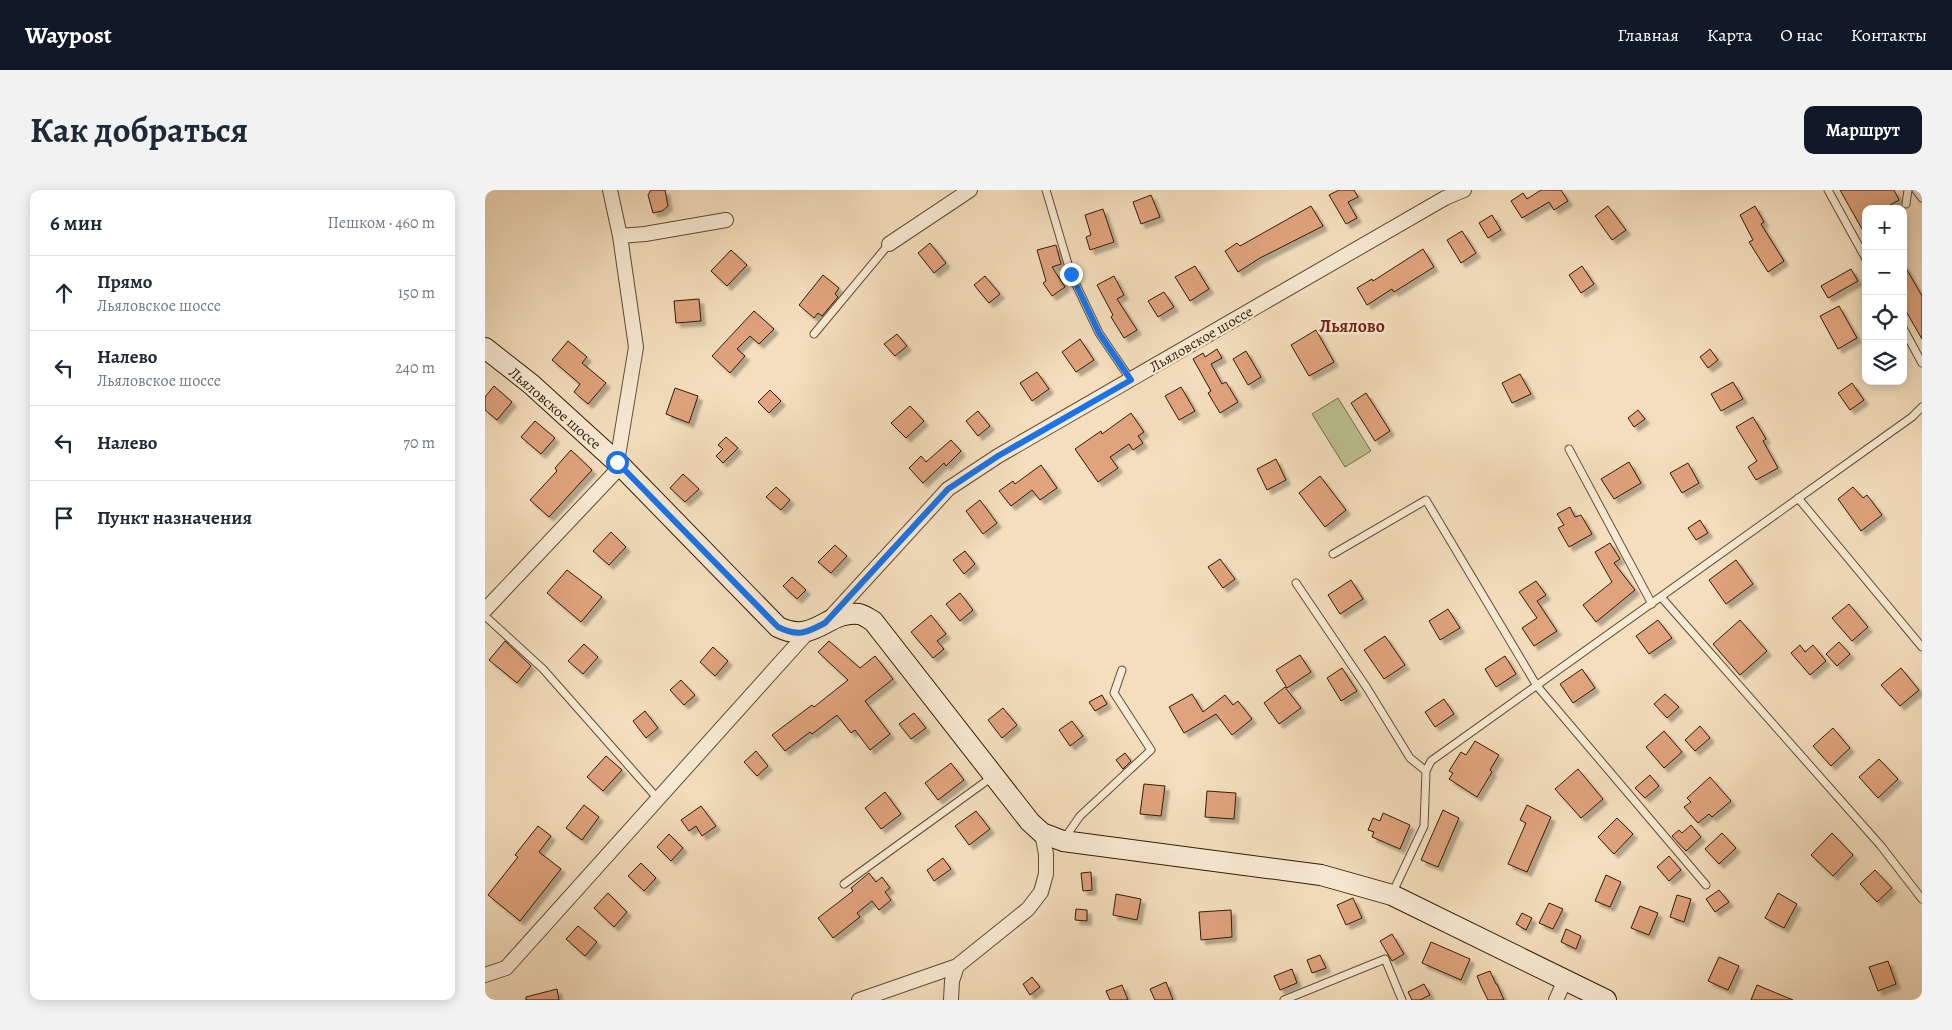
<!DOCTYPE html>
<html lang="ru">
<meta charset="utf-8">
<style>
:root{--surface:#fff;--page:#f2f2f3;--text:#1f2937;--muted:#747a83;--line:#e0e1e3;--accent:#111827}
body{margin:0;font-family:Alegreya,serif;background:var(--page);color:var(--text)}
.controls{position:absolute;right:15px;top:15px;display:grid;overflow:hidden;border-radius:10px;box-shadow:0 2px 12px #0003}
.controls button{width:45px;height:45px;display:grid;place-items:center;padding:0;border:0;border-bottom:1px solid var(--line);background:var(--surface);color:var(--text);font:25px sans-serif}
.stop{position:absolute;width:15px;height:15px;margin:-11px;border:4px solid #1a73e8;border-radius:50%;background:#fff}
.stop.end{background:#1a73e8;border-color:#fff;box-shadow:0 1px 5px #0008}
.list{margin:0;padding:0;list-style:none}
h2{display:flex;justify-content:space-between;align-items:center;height:65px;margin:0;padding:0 20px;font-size:21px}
h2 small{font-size:16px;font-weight:400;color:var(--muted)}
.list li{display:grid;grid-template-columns:32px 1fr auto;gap:15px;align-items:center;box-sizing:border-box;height:75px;padding:0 20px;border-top:1px solid var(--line)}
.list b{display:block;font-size:19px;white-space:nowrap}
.list p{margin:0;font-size:16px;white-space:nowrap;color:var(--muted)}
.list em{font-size:16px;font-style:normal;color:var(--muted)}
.icon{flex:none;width:28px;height:28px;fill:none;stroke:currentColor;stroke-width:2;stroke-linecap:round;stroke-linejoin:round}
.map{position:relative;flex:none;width:1437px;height:810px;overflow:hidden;border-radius:10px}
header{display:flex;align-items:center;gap:30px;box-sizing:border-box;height:70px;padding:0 25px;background:var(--accent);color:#fff}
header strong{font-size:24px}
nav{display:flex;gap:28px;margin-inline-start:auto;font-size:18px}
.intro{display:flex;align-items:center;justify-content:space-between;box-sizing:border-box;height:120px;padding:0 30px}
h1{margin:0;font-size:35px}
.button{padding:12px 22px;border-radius:10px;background:var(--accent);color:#fff;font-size:18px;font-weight:700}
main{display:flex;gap:30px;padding:0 30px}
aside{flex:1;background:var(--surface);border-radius:10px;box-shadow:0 2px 12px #0003}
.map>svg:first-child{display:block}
</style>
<header>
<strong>Waypost</strong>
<nav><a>Главная</a><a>Карта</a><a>О нас</a><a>Контакты</a></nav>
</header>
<div class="intro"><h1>Как добраться</h1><a class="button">Маршрут</a></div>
<main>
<aside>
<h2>6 мин<small>Пешком · 460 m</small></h2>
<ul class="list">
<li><svg class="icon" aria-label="ahead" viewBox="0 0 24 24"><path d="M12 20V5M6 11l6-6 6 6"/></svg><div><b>Прямо</b><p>Льяловское шоссе</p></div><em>150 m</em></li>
<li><svg class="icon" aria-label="left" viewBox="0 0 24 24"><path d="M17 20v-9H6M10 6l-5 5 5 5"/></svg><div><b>Налево</b><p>Льяловское шоссе</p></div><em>240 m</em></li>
<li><svg class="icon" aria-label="left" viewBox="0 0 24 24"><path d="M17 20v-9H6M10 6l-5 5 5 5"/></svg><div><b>Налево</b></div><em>70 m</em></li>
<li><svg class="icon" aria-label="arrive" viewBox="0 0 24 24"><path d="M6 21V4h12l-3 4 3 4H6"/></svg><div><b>Пункт назначения</b></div></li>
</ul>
</aside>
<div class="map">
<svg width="1437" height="810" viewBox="0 0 1437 810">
<defs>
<filter id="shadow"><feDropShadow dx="4.5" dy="4.5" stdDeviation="1" flood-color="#0004"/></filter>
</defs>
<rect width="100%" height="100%" fill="#f4debd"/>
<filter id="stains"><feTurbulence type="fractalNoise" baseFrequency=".004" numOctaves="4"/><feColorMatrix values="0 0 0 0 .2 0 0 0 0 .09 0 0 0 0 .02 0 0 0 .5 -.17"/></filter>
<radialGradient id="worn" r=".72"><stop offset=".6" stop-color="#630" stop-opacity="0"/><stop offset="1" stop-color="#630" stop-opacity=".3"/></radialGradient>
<path fill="#bdc190" stroke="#786e4a" d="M853,208l33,53 -26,16 -33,-53z"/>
<path fill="#e0a37d" stroke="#321b04" filter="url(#shadow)" d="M166,0h14l3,16 -6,5 -9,2 -5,-18z
M854,0h15l4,7 -10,5 9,16 -11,6 -17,-29z
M1056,0h20l7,11 -14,9 -5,-8 -27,16 -11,-17 12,-8 4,6z
M1355,0h54l5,10 -16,9h-17v27z
M666,5l9,22 -19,7 -8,-22z
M826,16l12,20 -63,32 -22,14 -13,-21 12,-8 3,3z
M1123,16l18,24 -14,10 -17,-24z
M1270,16l9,16 -3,2 23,37 -16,11 -19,-30 4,-2 -13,-25z
M618,19l11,33 -24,8 -4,-13 5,-2 -6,-20z
M1007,25l9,15 -13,8 -9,-15z
M977,41l14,22 -15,10 -14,-23z
M445,53l16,20 -12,10 -16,-20z
M571,55l5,19 -9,3 13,20 -13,9 -9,-13 3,-2 -9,-31z
M938,59l11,18 -40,25 -2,-3 -25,16 -10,-17 15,-9 1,2z
M246,60l16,15 -20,21 -16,-15z
M1418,73l19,33v43l-19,-33z
M710,76l14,23 -19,12 -15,-24z
M1097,76l12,18 -13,9 -12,-18z
M1366,79l7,12 -30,17 -7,-12z
M338,85l16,13 -4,6 3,3 -16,19 -4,-3 -4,5 -15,-13z
M500,86l15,18 -11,9 -15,-18z
M629,86l10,19 -7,4 20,31 -13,8 -13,-21 2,-2 -16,-30z
M679,102l10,15 -16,10 -10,-16z
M214,109l2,22 -25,2 -2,-22z
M1354,116l18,32 -19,11 -18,-33z
M269,121l20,18 -15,15 -9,-8 -13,13 8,7 -15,17 -18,-17z
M831,140l18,32 -25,14 -18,-31z
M412,144l10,12 -12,10 -11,-12z
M595,149l14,21 -18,12 -14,-20z
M83,151l19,16 -5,6 24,20 -18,21 -14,-12 6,-8 -28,-24z
M732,159l5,9 -11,6 11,20 4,-2 12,20 -18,11 -12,-20 3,-2 -18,-32 10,-6 2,4z
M1225,159l8,11 -10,8 -8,-11z
M761,161l15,26 -13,8 -15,-26z
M552,182l12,17 -17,12 -12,-18z
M1035,184l11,20 -19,9 -10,-20z
M1248,192l10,17 -22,12 -10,-17z
M1367,193l12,17 -14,10 -12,-17z
M9,196l18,16 -15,18 -12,-10v-13z
M696,197l14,24 -16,9 -14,-24z
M190,198l23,8 -9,27 -23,-9z
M285,200l11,11 -12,12 -11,-11z
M881,203l24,38 -15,10 -24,-38z
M425,216l14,15 -18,17 -15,-15z
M1153,220l7,9 -11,8 -6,-9z
M493,221l12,15 -12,10 -12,-15z
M646,223l13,19 -6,4 5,7 -10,7 -4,-6 -19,13 8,11 -20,14 -23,-33 26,-18 1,3z
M1268,227l13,22 -3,2 15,27 -22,12 -8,-13 9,-6 -21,-34z
M50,231l20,17 -14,16 -20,-17z
M241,247l12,11 -15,15 -7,-7 7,-7 -5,-4z
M466,250l10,11 -15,15 -2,-3 -21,20 -14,-15 12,-12 5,6z
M86,260l21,20 -43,47 -19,-17 27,-29 -2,-3z
M791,269l10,21 -19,10 -10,-21z
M1144,272l12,21 -27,16 -13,-20z
M1203,273l11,20 -17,10 -12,-20z
M556,275l16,23 -17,12 -8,-10 -21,16 -12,-15 14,-10 2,3z
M198,284l16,15 -14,13 -15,-14z
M835,286l26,34 -21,17 -26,-34z
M291,297l14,13 -9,10 -15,-13z
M1368,297l10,11 4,-3 15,20 -21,16 -23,-32z
M495,310l17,23 -14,11 -17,-23z
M1085,317l5,10 6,-2 11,19 -23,13 -11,-19 6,-3 -7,-11z
M1215,330l8,13 -12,7 -8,-12z
M126,342l15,15 -17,18 -16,-14z
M1125,353l10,16 -6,4 21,27 -39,32 -13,-17 29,-23 -17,-30z
M350,355l12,11 -16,17 -13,-11z
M480,361l10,13 -11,10 -11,-14z
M735,369l15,20 -12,9 -15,-21z
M1251,370l17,24 -27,20 -17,-24z
M82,380l35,27 -21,25 -34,-29z
M307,387l14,13 -9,9 -14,-13z
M866,390l12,19 -23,15 -12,-19z
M1051,391l10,14 -9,6 20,30 -23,15 -12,-18 15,-10 -18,-26z
M475,403l13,17 -13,11 -14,-17z
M1364,414l19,23 -16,14 -20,-23z
M963,419l12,19 -20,12 -11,-19z
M446,425l15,19 -9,7 7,8 -11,9 -22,-26z
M1173,430l14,18 -23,16 -13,-18z
M1255,430l27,31 -27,24 -27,-31z
M900,446l20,29 -21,14 -20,-29z
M20,451l26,25 -14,17 -28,-23z
M344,451l31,27 15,-12 18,23 -28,22 25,33 -20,16 -15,-20 -4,3 -14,-18 -25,19 -2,-2 -25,19 -13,-16 40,-30 2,2 34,-27 -30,-28z
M1354,452l11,12 -13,12 -11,-12z
M99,454l14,13 -15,17 -15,-13z
M1315,455l5,7 8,-7 13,16 -16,14 -19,-22z
M228,457l15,14 -13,15 -15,-14z
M815,465l11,17 -24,16 -11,-18z
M1020,466l11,18 -20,13 -11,-18z
M857,478l15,23 -16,10 -14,-23z
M1416,478l18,22 -19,16 -19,-21z
M1097,479l13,19 -22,15 -13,-19z
M196,490l14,15 -11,10 -14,-15z
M800,497l16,21 -22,16 -15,-21z
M707,504l11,18 22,-17 8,10 5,-4 14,18 -20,16 -16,-21 -32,19 -15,-26z
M1180,504l14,13 -12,11 -13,-14z
M617,505l5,9 -12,7 -6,-9z
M959,509l10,15 -19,13 -10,-15z
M518,518l14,17 -15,13 -14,-18z
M160,521l13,17 -12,10 -13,-17z
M429,523l12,15 -15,11 -12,-15z
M587,531l11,15 -13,10 -11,-16z
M1215,536l10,12 -15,13 -10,-11z
M1348,538l17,20 -19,18 -18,-20z
M1179,541l18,21 -18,16 -18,-21z
M990,551l24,14 -9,15 2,2 -15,25 -28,-18 4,-6 -4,-2 12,-19 5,3z
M271,561l12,15 -11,10 -13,-14z
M640,563l6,8 -8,8 -7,-9z
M121,566l16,14 -19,21 -16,-14z
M1394,569l19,20 -20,19 -19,-21z
M466,573l13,17 -26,20 -13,-17z
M1093,579l25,30 -22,19 -26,-29z
M1165,585l9,11 -14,12 -10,-10z
M1225,587l21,24 -19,16 -3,-3 -11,9 -14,-16 7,-5 -4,-4z
M659,594l21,2 -4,30 -21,-2z
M722,601l29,2 -2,26 -29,-2z
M400,602l16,22 -20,15 -16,-21z
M99,615l15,12 -17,23 -16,-12z
M1042,615l24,12 -24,55 -19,-8 18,-41 -6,-3z
M216,616l15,20 -14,10 -6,-10 -7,5 -8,-11z
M958,620l16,8 -21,49 -17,-7z
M491,621l14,18 -21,16 -14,-19z
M898,623l27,12 -10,24 -28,-12 2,-5 -6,-2 5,-12 7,3z
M1132,628l16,16 -19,20 -16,-17z
M1206,635l10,12 -15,14 -14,-15 7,-6 3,3z
M53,636l13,10 -12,16 22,17 -41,52 -32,-26 30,-38 -3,-2z
M1237,643l14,15 -17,16 -14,-15z
M1347,643l21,22 -20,21 -22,-21z
M184,644l14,14 -12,13 -14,-14z
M1184,666l12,14 -12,11 -12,-14z
M458,668l8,11 -17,12 -7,-11z
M156,673l15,15 -12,13 -16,-15z
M1390,680l17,18 -15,14 -17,-18z
M606,682l1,18 -9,1 -2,-18z
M384,683l7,9 6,-5 8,11 -5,4 6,8 -12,10 -7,-9 -15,12 3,4 -27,21 -15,-20 35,-27 -2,-3z
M1121,685l15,7 -11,25 -15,-6z
M1234,700l10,12 -14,10 -9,-13z
M123,703l19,19 -13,15 -20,-19z
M1293,703l19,11 -13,24 -19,-10z
M631,704l25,5 -4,21 -24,-5z
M1192,705l14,4 -7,23 -14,-5z
M868,708l9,20 -16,7 -9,-20z
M1064,713l14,6 -10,20 -14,-6z
M1155,716l18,7 -9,22 -18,-7z
M591,719l11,1v11l-12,-1z
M746,720l1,27 -31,3 -2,-28z
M1037,723l10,5 -6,12 -10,-6z
M93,736l19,16 -12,14 -19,-17z
M1081,739l15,7 -5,13 -15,-7z
M907,744l12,20 -12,7 -12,-20z
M946,752l39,17 -9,21 -39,-17z
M835,765l6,13 -14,5 -5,-13z
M1234,767l20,9 -11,24 -20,-9z
M1403,771l8,23 -18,7 -9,-24z
M807,779l5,14 -17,7 -6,-14z
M1005,781l6,13h1l7,16h-16l-7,-14 -4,-10z
M547,787l8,10 -10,8 -7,-11z
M681,792l7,18h-18l-5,-11z
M939,794l6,11 -10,5h-8l-4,-8z
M637,795l6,15h-18l-4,-9z
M1272,795l36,15h-42z
M72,799l2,11h-33v-3z"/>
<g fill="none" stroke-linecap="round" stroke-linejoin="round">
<g stroke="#624c32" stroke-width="9">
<path id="lane" d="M561,0l25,84 28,59 32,47
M1343,0l38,69
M1431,0l6,8
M1421,14l2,-14
M1418,138l19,35
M329,144l75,-90
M1084,259l83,155
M1313,308l124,149
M848,364l93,-54 111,186 169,199
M811,393l71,105 43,70 16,13
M1176,407l220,249 41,53
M0,426l58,53 115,130
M579,649l16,-23 71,-66 -37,-57 8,-23
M359,694l148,-107
M907,704l32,-68 2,-55 5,-10 481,-344 10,-10
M799,810l101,-41 17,41"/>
</g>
<g stroke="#624c32" stroke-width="16">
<path id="street" d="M125,0l10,46 16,111 -19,115
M135,46l25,-2 81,-14
M404,54l81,-54
M0,420l136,-144
M344,429l119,-130 50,-33 447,-258 19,-8
M0,785l21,-7 301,-335
M374,810l98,-34 71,-57 13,-17 5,-18v-20l-4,-21
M466,810l1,-19 5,-15
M1071,810l9,-20"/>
</g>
<g stroke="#321b04" stroke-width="22">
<path id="secondary" d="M0,158l46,36 90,82 157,161c37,18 49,-17 81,-13 5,1 10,5 14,7l157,201 12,11 21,8 258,34 71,20 214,105"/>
</g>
<use href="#lane" stroke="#f8ead4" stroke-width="7"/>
<use href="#street" stroke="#f8ead4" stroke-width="14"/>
<use href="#secondary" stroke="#f8ead4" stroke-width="20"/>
</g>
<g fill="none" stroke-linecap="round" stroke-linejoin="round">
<path stroke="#1a73e8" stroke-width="6" d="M132,272l161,165c20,10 28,6 47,-4l123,-134 50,-33 133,-76 -32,-47 -28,-59"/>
</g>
<g text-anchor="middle" stroke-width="5" stroke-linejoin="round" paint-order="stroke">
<g font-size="15" fill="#321b04" stroke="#f8ead4">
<text transform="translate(716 149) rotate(-30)" y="5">Льяловское шоссе</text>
<text transform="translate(70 218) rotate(41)" y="5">Льяловское шоссе</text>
</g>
<g font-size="18" font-weight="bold" fill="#7a1f14" stroke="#f8ead4">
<text x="867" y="142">Льялово</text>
</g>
</g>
<rect width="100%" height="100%" filter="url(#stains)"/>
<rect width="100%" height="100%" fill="url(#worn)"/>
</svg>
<div class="controls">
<button>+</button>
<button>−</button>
<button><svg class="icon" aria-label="locate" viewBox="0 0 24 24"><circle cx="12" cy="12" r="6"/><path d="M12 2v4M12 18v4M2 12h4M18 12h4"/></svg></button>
<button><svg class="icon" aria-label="layers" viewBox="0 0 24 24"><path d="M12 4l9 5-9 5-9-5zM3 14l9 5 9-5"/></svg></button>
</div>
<div class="stop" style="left:132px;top:272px"></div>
<div class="stop end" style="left:586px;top:84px"></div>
</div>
</main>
